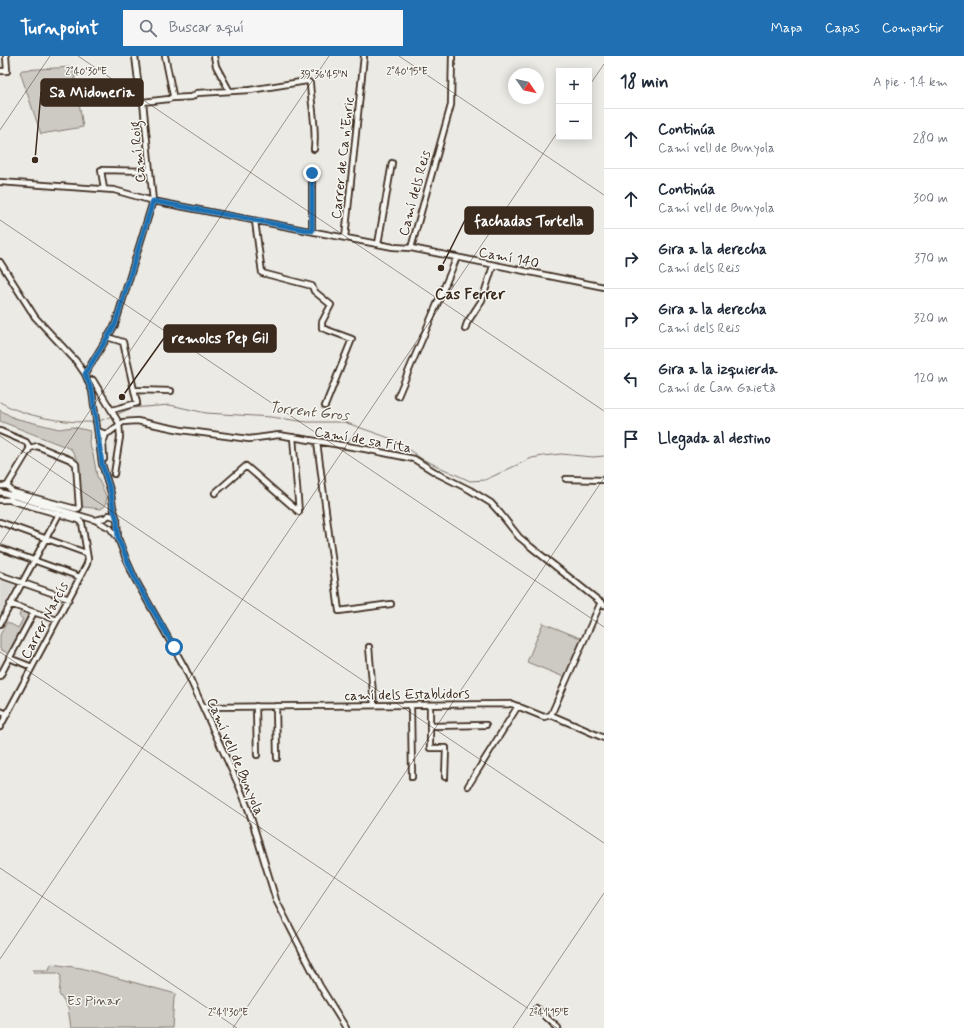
<!DOCTYPE html>
<html lang="es">
<meta charset="utf-8">
<style>
:root{--surface:#fff;--page:#f6f6f7;--text:#1f2937;--muted:#747a83;--line:#e0e1e3;--accent:#1f6fb2}
body{margin:0;font-family:Mynerve,sans-serif;background:var(--page);color:var(--text)}
.controls{position:absolute;right:12px;top:12px;display:grid;overflow:hidden;border-radius:0px;box-shadow:0 2px 10px #0003}
.controls button{width:36px;height:36px;display:grid;place-items:center;padding:0;border:0;border-bottom:1px solid var(--line);background:var(--surface);color:var(--text);font:20px sans-serif}
.compass{position:absolute;left:508px;top:12px;width:36px;height:36px;border-radius:50%;background:var(--surface);box-shadow:0 2px 10px #0003;rotate:124deg}
.stop{position:absolute;width:12px;height:12px;margin:-9px;border:3px solid #1f6fb2;border-radius:50%;background:#fff}
.stop.end{background:#1f6fb2;border-color:#fff;box-shadow:0 1px 4px #0008}
.list{margin:0;padding:0;list-style:none}
h2{display:flex;justify-content:space-between;align-items:center;height:52px;margin:0;padding:0 16px;font-size:17px}
h2 small{font-size:13px;font-weight:400;color:var(--muted)}
.list li{display:grid;grid-template-columns:26px 1fr auto;gap:12px;align-items:center;box-sizing:border-box;height:60px;padding:0 16px;border-top:1px solid var(--line)}
.list b{display:block;font-size:15px;white-space:nowrap}
.list p{margin:0;font-size:13px;white-space:nowrap;color:var(--muted)}
.list em{font-size:13px;font-style:normal;color:var(--muted)}
.icon{flex:none;width:22px;height:22px;fill:none;stroke:currentColor;stroke-width:2;stroke-linecap:round;stroke-linejoin:round}
.map{position:relative;flex:none;width:604px;height:972px;overflow:hidden}
header{display:flex;align-items:center;gap:24px;box-sizing:border-box;height:56px;padding:0 20px;background:var(--accent);color:#fff}
header strong{font-size:19px}
nav{display:flex;gap:22px;margin-inline-start:auto;font-size:14px}
.search{width:280px;height:36px;background:var(--page);display:flex;align-items:center;gap:10px;box-sizing:border-box;padding:0 14px;border-radius:0px;color:var(--muted);font-size:15px}
main{display:flex}
aside{flex:1;background:var(--surface)}
.map>svg:first-child{display:block}
</style>
<header>
<strong>Turnpoint</strong>
<div class="search"><svg class="icon" aria-label="search" viewBox="0 0 24 24"><circle cx="10" cy="10" r="6"/><path d="M15 15l6 6"/></svg>Buscar aquí</div>
<nav><a>Mapa</a><a>Capas</a><a>Compartir</a></nav>
</header>
<main>
<div class="map">
<svg width="604" height="972" viewBox="0 0 604 972">
<rect width="100%" height="100%" fill="#ebeae5"/>
<filter id="ink" filterUnits="userSpaceOnUse"><feTurbulence type="fractalNoise" baseFrequency=".025" numOctaves="2"/><feDisplacementMap in="SourceGraphic" scale="8" xChannelSelector="R" yChannelSelector="G"/><feConvolveMatrix kernelMatrix="1 2 1 2 8 2 1 2 1" color-interpolation-filters="sRGB"/></filter>
<g filter="url(#ink)">
<path fill="#dcdad4" d="M0,522l16,6 -16,29z"/>
<path fill="#cdcac4" stroke="#847a71" d="M73,11l10,60 -42,7 -21,-62 2,-2z
M0,354l14,8 45,11 14,-2 17,4 -1,12 4,11 4,22 10,22 -2,8 -4,3 -17,-2 -5,1 -3,-44 1,-5 -6,-10 -71,-28z
M21,555l9,5 -21,38 -9,-5v-14l7,-13 11,6 5,-9 -4,-3z
M543,567l40,16 -17,39 -39,-16z
M51,908l30,4 95,26 -2,4 -2,30h-101l-3,-20 -9,-14 2,-18 -3,-3h-24l-1,-3h16z"/>
<g fill="none" stroke-linecap="round" stroke-linejoin="round">
<path stroke="#7c7167" stroke-width="1" d="M0,346c25,15 64,21 94,20
M115,359l17,-7 38,-3 36,8 65,4 36,5h37l51,18 27,19 48,22 15,-1 47,-22 11,-2 18,-2 32,3 11,-1
M99,365l13,-5"/>
<g stroke="#3b2a1e" stroke-width="8">
<path id="minor" d="M135,0l5,41 1,4 2,1
M214,0l2,10 13,24
M0,15h7l-1,-15
M172,42l20,-1 5,-4 53,-3 57,-9 3,2c1,22 7,44 4,66
M0,126l114,8 39,11 240,46 18,1 193,39
M104,133l-3,-19 49,1
M255,165l7,52 50,13 2,5 17,14 -9,17v6l30,11 -27,67
M312,175v-58
M345,182l19,-182
M378,188l14,-81
M411,192l40,-143 1,-49
M0,206l35,55 41,44 9,13 7,17 10,73 9,29 2,14 4,13 1,18 8,21 9,20 50,89 54,118 10,25 27,89 44,86 26,42
M465,273l2,-6 15,-23 11,-34
M107,281l16,5 14,61 -25,7
M85,318l30,-49 38,-124 -10,-99 26,-3 3,-1 1,-3 -8,-39
M93,324l26,43 1,14 -6,37
M134,334l37,1
M398,340l59,-139
M0,375l26,11 4,6
M98,375l8,3 -3,9 1,16
M98,382l12,-6 13,-10 14,-1 44,9 68,9 30,-4 86,14 49,10 24,15 32,16 21,13 9,10 19,24 12,10 73,58
M317,386l22,169 52,-7
M566,423l38,1
M0,430h7l6,6 -1,2
M7,430l23,-38
M0,436l95,28 15,8 8,10
M13,436l63,17 3,-1 -3,-44 -5,-4 -34,-14 -7,2
M215,437l31,-27 53,46 -6,-75
M0,444h9l2,-2
M95,464l10,-2 4,-3 6,2 2,2
M0,466l86,31
M0,492l80,29
M0,519l69,24
M10,548l47,16
M0,568l59,-110
M369,591l5,58
M9,602l23,9
M0,620l34,-64
M411,649l1,72
M430,649v43h16l-1,29
M256,650l1,49
M276,650l1,52
M203,651l309,-3 32,13 7,-2 53,23
M0,655l7,3
M551,659l50,-113
M430,670l56,-1
M0,671l87,-163 1,-5 -6,-36 -3,-3 -70,-20
M468,730l50,-80
M536,952l22,20"/>
</g>
<use href="#minor" stroke="#f6f6f2" stroke-width="4.5"/>
</g>
</g>
<g fill="none" stroke-linecap="round" stroke-linejoin="round" filter="url(#ink)">
<path stroke="#1f6fb2" stroke-width="5" d="M174,591l-39,-68 -17,-41 -1,-18 -4,-13 -2,-14 -9,-29 -10,-73 -7,-17 30,-49 38,-124 159,30v-58"/>
</g>
<path fill="none" stroke="#3b2a1e" stroke-width="1" stroke-opacity="0.45" d="M78,0l526,355M399,0l205,139M589,30l15,-22M0,74l50,-74M0,164l604,407M0,380l604,407M0,488l329,-488M0,596l557,376M0,812l237,160M0,903l559,-829M233,972l371,-550M513,972l91,-135"/>
<g text-anchor="middle" stroke-width="3" stroke-linejoin="round" paint-order="stroke">
<g font-size="14" fill="#3b2a1e" stroke="#f6f6f2">
<text transform="translate(137 96) rotate(-96)" y="5">Camí Roig</text>
<text transform="translate(342 102) rotate(-84)" y="5">Carrer de Ca n'Enric</text>
<text transform="translate(414 137) rotate(-75)" y="5">Camí dels Reis</text>
<text transform="translate(509 201) rotate(11)" y="5">Camí 140</text>
<text transform="translate(363 383) rotate(10)" y="5">Camí de sa Fita</text>
<text transform="translate(44 564) rotate(-62)" y="5">Carrer Narcís</text>
<text transform="translate(407 638) rotate(-1)" y="5">camí dels Establidors</text>
<text transform="translate(236 700) rotate(67)" y="5">Camí vell de Bunyola</text>
</g>
<g font-size="14" fill="#605248" stroke="#f6f6f2">
<text x="94" y="949">Es Pinar</text>
</g>
<g font-size="15" font-weight="bold" fill="#3b2a1e" stroke="#f6f6f2">
<text x="470" y="243">Cas Ferrer</text>
</g>
<g font-size="15" font-style="italic" fill="#615449" stroke="#f6f6f2">
<text transform="translate(309 355) rotate(6)" y="5">Torrent Gros</text>
</g>
</g>
<g font-size="10" text-anchor="middle" fill="#3b2a1e" stroke="#f6f6f2" stroke-width="3" stroke-linejoin="round" paint-order="stroke">
<text x="407" y="19">2°40'15"E</text>
<text x="86" y="19">2°40'30"E</text>
<text x="324" y="22">39°36'45"N</text>
<text x="228" y="960">2°41'30"E</text>
<text x="549" y="960">2°41'15"E</text>
</g>
<path fill="none" stroke="#3b2a1e" stroke-width="1.5" d="M35 104L41 36M441 212L465 164M122 341L164 282"/>
<g fill="#3b2a1e" stroke="#f6f6f2" stroke-width="1.5">
<circle cx="35" cy="104" r="4"/>
<circle cx="441" cy="212" r="4"/>
<circle cx="122" cy="341" r="4"/>
</g>
<g fill="#3b2a1e" stroke="#3b2a1e" stroke-width="1.5">
<rect x="41" y="23" width="102" height="27" rx="4"/>
<rect x="465" y="151" width="128" height="27" rx="4"/>
<rect x="164" y="269" width="112" height="27" rx="4"/>
</g>
<g font-size="15" text-anchor="middle" font-weight="bold" fill="#fff">
<text x="92" y="41">Sa Midoneria</text>
<text x="529" y="170">fachadas Tortella</text>
<text x="220" y="287">remolcs Pep Gil</text>
</g>
</svg>
<div class="controls">
<button>+</button>
<button>−</button>
</div>
<svg class="compass" viewBox="-18 -18 36 36"><path d="M0-13l5 13h-10z" fill="#e53935"/><path d="M0 13l5-13h-10z" fill="#747a83"/></svg>
<div class="stop" style="left:174px;top:591px"></div>
<div class="stop end" style="left:312px;top:117px"></div>
</div>
<aside>
<h2>18 min<small>A pie · 1.4 km</small></h2>
<ul class="list">
<li><svg class="icon" aria-label="ahead" viewBox="0 0 24 24"><path d="M12 20V5M6 11l6-6 6 6"/></svg><div><b>Continúa</b><p>Camí vell de Bunyola</p></div><em>280 m</em></li>
<li><svg class="icon" aria-label="ahead" viewBox="0 0 24 24"><path d="M12 20V5M6 11l6-6 6 6"/></svg><div><b>Continúa</b><p>Camí vell de Bunyola</p></div><em>300 m</em></li>
<li><svg class="icon" aria-label="right" viewBox="0 0 24 24"><path d="M7 20v-9h11M14 6l5 5-5 5"/></svg><div><b>Gira a la derecha</b><p>Camí dels Reis</p></div><em>370 m</em></li>
<li><svg class="icon" aria-label="right" viewBox="0 0 24 24"><path d="M7 20v-9h11M14 6l5 5-5 5"/></svg><div><b>Gira a la derecha</b><p>Camí dels Reis</p></div><em>320 m</em></li>
<li><svg class="icon" aria-label="left" viewBox="0 0 24 24"><path d="M17 20v-9H6M10 6l-5 5 5 5"/></svg><div><b>Gira a la izquierda</b><p>Camí de Can Gaietà</p></div><em>120 m</em></li>
<li><svg class="icon" aria-label="arrive" viewBox="0 0 24 24"><path d="M6 21V4h12l-3 4 3 4H6"/></svg><div><b>Llegada al destino</b></div></li>
</ul>
</aside>
</main>
